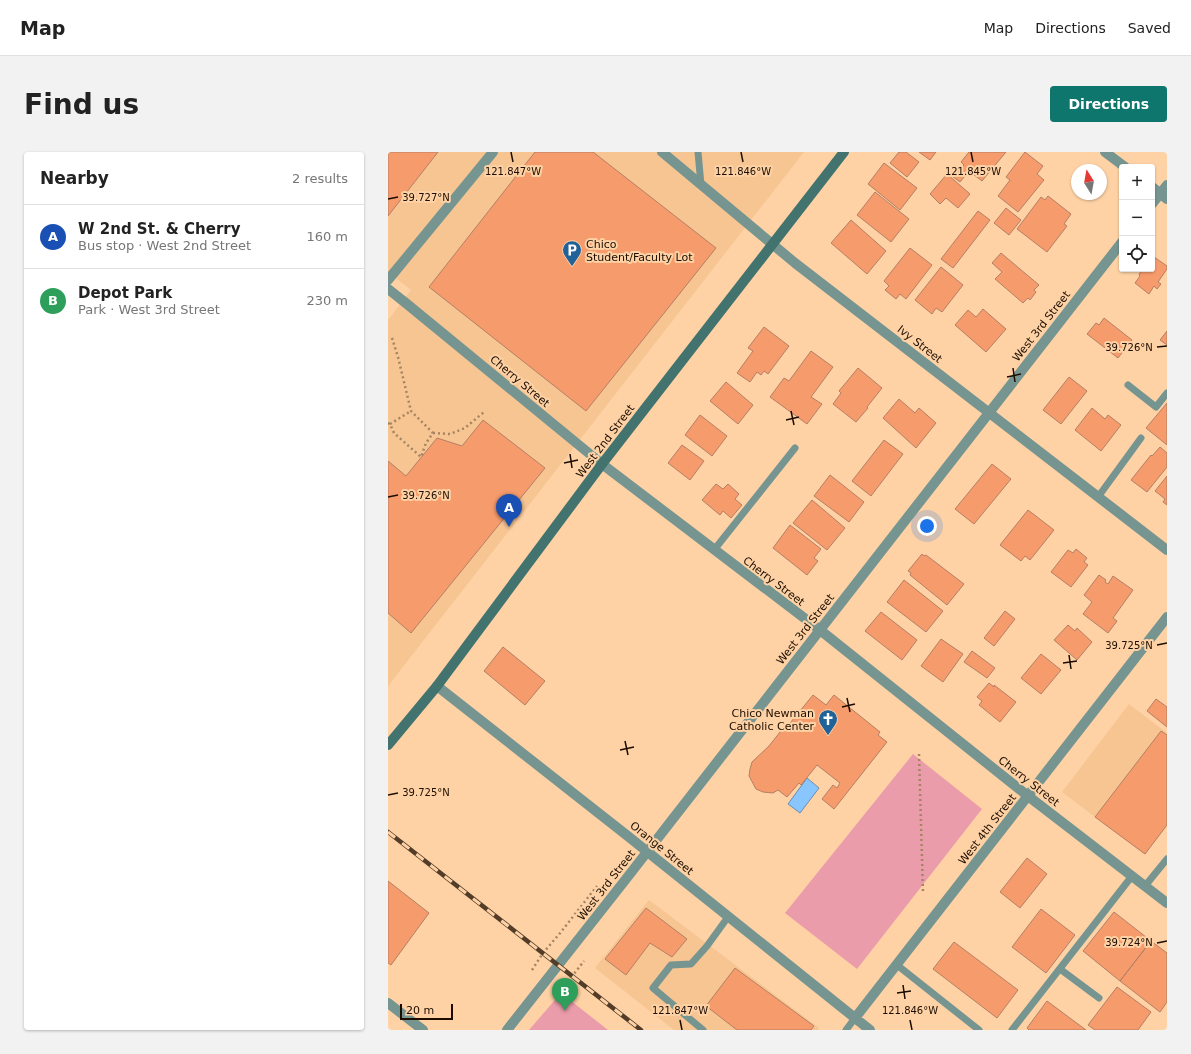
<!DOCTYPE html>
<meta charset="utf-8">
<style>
:root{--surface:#fff;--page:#f2f2f2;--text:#222;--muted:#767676;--line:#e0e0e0;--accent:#0f766e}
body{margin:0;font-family:"DejaVu Sans",sans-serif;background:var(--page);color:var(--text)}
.controls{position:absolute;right:12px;top:12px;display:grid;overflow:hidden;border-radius:4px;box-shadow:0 1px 3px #0004}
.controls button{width:36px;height:36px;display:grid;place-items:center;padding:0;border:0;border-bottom:1px solid var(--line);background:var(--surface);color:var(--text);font:20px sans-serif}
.compass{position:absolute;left:683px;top:12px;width:36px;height:36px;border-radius:50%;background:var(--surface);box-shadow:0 1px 3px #0004;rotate:349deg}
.scale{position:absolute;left:12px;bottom:10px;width:53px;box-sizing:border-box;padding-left:4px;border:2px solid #1c0d00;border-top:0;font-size:11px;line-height:14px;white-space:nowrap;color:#1c0d00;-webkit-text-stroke:3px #fed2a5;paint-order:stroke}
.you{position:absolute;left:539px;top:374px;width:14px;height:14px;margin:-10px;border:3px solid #fff;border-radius:50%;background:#1a73e8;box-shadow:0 0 0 6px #1a73e833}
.badge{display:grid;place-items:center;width:26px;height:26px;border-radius:50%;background:var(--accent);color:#fff;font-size:13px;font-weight:700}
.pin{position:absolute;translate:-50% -33px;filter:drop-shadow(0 1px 2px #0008)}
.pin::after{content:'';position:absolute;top:21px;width:14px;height:12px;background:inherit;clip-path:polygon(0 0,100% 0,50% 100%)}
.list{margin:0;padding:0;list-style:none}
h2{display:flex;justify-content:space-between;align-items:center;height:52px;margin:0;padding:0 16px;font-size:17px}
h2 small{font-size:13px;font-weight:400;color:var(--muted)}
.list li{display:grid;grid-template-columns:26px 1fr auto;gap:12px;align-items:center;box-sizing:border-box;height:64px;padding:0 16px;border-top:1px solid var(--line)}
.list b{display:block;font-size:15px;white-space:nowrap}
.list p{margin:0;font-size:13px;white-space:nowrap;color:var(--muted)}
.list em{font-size:13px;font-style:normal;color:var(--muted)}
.icon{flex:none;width:22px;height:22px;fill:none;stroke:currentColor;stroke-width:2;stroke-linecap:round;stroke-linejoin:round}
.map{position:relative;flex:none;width:779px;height:878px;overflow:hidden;border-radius:4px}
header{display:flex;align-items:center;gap:24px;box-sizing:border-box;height:56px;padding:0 20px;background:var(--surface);border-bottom:1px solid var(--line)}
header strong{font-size:19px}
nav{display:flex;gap:22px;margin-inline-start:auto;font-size:14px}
.intro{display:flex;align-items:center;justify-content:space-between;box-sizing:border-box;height:96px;padding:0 24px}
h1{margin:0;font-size:28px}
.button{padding:10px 18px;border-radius:4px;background:var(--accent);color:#fff;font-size:14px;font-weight:700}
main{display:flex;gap:24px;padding:0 24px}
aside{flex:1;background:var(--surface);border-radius:4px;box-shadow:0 1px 3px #0004}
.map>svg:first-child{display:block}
</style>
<header>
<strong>Map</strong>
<nav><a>Map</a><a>Directions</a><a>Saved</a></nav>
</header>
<div class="intro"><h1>Find us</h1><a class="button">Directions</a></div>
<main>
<aside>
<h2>Nearby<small>2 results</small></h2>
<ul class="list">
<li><span class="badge" style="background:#1a4fb4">A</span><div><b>W 2nd St. &amp; Cherry</b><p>Bus stop · West 2nd Street</p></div><em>160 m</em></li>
<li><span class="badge" style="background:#2e9e5b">B</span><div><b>Depot Park</b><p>Park · West 3rd Street</p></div><em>230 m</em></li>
</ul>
</aside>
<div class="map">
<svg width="779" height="878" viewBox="0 0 779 878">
<rect width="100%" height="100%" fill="#fed2a5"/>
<path fill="#f6c592" d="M0,0h416l-416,534v-366l23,-30 -23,-18z
M741,552l38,29v92l-22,30 -83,-63z
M261,748l170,128 -1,2h-144l-79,-62z"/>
<path fill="#ea9cab" d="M525,602l69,55 -125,160 -72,-56z
M173,841l47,37h-79z"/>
<path fill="#8ac6fe" stroke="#698eb2" d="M419,626l12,10 -19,25 -12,-9z"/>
<path fill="#f69b6c" stroke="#b57f65" d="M0,0h50l-50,64z
M147,0h58l123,96 -130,163 -157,-124z
M511,0h7l13,10 -12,15 -17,-14z
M531,0h17l-6,8z
M581,0h37l-24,29 -13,-10 -9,11 -7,-5 11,-12 -3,-3z
M637,0l18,14 -6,8 7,6 -26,32 -20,-16 12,-16 -4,-3z
M496,11l33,25 -17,22 -32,-26z
M559,22l23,20 -12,14 -12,-10 -6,6 -10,-10z
M487,40l34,27 -18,23 -34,-27z
M660,44l23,18 -7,10 3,2 -20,26 -30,-23 24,-32 4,3z
M618,56l15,12 -12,15 -15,-12z
M590,59l12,9 -37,48 -12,-9z
M463,68l35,31 -19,23 -36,-31z
M522,96l22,17 -26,34 -6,-5 -4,5 -11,-9 4,-4 -5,-5z
M613,101l38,32 -5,5 2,2 -6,8 -2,-2 -5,5 -28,-24 7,-7 -10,-9z
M766,105l13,9v3l-9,13 3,2 -4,5 -3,-3 -5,8 -14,-11 5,-7 -1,-1 3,-6h10v-10z
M553,115l22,18 -21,27 -6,-4 -4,6 -17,-14z
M595,157l23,20 -20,23 -31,-27 13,-15 8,7z
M716,166l28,22 -14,18 -31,-24 9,-11 3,2z
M376,175l25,19 -21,28 -4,-3 -3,4 -4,-3 -7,10 -13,-9 16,-22 -5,-3z
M779,179v14l-7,-5z
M423,199l22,16 -22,30 11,7 -15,20 -37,-27 14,-19 5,3z
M470,216l24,20 -15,19 1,1 -12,14 -23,-18 8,-11 -2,-2z
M681,225l18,14 -26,33 -18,-14z
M338,230l27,23 -15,19 -28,-23z
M511,247l16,14 4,-5 17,15 -20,25 -33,-30z
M779,251v42l-21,-17z
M704,256l13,11 3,-4 13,10 -20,26 -26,-21z
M312,263l27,21 -15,20 -27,-21z
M95,268l62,48 -134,165 -23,-20v-152l18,15 31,-38 25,8z
M496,288l19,14 -32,42 -19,-15z
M294,293l22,16 -14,19 -22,-17z
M772,295l7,6v14l-20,25 -16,-12 20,-25 1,1z
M604,312l19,15 -37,45 -19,-15z
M442,323l34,27 -15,20 -35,-26z
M779,324v29l-4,-3 2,-3 -10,-8z
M328,332l7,5 5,-5 11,10 -4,5 7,6 -11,13 -8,-7 -3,4 -18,-15z
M424,348l33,28 -18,22 -34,-27z
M640,358l26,20 -24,30 -5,-4 -4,5 -21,-16z
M402,373l31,24 -7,9 4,3 -11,14 -34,-27z
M688,397l11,9 -3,4 4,3 -17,22 -20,-15 17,-22 5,3z
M534,402l2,2 2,-1 38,29 -17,21 -37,-30 1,-2 -3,-2z
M711,423l7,5 -1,2 3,2 5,-8 20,14 -20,28 4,3 -9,12 -25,-19 9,-12 -8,-7z
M516,428l39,31 -17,21 -39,-30z
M617,459l10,8 -21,27 -10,-8z
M493,460l36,28 -15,20 -37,-29z
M680,473l7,6 2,-3 15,14 -15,18 -23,-20z
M553,487l22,15 -20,28 -22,-16z
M115,495l42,34 -20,24 -41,-34z
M584,499l23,17 -8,10 -23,-16z
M653,502l20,16 -20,24 -20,-16z
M601,531l5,4v-2l22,17 -16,20 -21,-17 3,-4 -5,-4z
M425,543l13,10 8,-10 46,37 -2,3 9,7 -53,67 -12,-10 11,-14 4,3 3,-5 -23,-18 -16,20 -2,-2 -12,14 -9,-7 -5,3 -10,-1 -7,-3 -7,-13 1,-7 2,-7 17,-16 15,-19 2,1z
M768,547l11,8v20l-20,-16z
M773,579l6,4v90l-22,29 -50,-37z
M639,706l20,16 -27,34 -20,-16z
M0,729l41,32 -38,52 -3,-2z
M258,756l41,31 -15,18 -22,-14 -24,32 -21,-16z
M653,757l34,26 -29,38 -34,-26z
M726,760l37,29 -31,40 -37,-30z
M763,789l16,12v49l-7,10 -40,-31z
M566,790l64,48 -21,28 -64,-49z
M347,816l79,58 -3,4h-74l-31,-24z
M729,835l34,25 -13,18h-43l-7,-5z
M659,849l39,29h-57l-2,-2z"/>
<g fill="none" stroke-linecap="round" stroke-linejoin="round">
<path stroke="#a48463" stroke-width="2.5" stroke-dasharray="2 3" stroke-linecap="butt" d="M0,271l2,1 4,9 27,24 5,-14 7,-10 -22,-22 -13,-54 -6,-19
M2,272l21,-13
M45,281l17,1 15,-6 19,-16
M531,602l4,139
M144,818l11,-17 18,-21 36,-46
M171,841l25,-32"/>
<path stroke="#769591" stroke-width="7" d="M310,0l3,33
M740,233l28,22 11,-14
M710,345l43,-59
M326,398l81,-102
M757,734l22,-27
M509,813l82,65
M672,817l39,29
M315,878l-50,-42 18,-23 20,-1 16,-18 21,-29
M458,878l9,-12
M624,878l120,-154"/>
<path stroke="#769591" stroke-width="10" d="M274,0l133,111 372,287
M717,0l20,15
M764,35l15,12
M764,52l15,-19
M0,128l105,-128
M0,137l19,15 195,160 218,166 208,166 139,107
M49,534l192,151 241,193
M0,851l35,27
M467,866l312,-401
M119,878l119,-151 496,-637"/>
<path stroke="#43736e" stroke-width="10" d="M0,593l49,-59 165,-222 242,-312"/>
<g stroke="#533d28" stroke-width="4.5">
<path id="rail" d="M0,680l253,198"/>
</g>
<use href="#rail" stroke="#fed2a5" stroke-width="3" stroke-dasharray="9" stroke-linecap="butt"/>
</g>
<path fill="none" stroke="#1c0d00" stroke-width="1.5" d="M123,0l2,10M353,0l2,10M583,0l2,10M0,47l10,-2M769,195l10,-1M625,216l2,14M619,225l14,-3M403,259l3,14M398,268l13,-3M182,302l2,14M176,311l14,-3M0,345l10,-2M769,493l10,-2M681,503l2,14M675,511l14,-2M459,546l3,14M454,555l13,-3M237,589l3,14M232,598l14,-3M0,643l10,-2M769,791l10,-2M515,833l2,14M509,841l14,-2M292,868l2,10M522,868l2,10"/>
<defs>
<g id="parking-pin" transform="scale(1)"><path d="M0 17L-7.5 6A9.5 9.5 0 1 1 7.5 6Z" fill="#216398" stroke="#fed2a5"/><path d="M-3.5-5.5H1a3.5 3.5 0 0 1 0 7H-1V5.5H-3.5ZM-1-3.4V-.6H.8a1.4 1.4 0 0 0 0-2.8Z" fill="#fff"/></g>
<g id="church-pin" transform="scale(1)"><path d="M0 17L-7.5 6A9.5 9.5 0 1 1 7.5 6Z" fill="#216398" stroke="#fed2a5"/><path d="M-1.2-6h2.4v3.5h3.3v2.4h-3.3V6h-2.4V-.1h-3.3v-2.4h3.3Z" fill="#fff"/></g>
</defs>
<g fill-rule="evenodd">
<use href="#parking-pin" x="184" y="98"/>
<use href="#church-pin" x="440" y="567"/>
</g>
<g text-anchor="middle" stroke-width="4" stroke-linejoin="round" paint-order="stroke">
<g font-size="11" fill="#1c0d00" stroke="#fed2a5" text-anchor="start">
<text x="198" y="96">Chico<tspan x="198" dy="13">Student/Faculty Lot</tspan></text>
<text x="426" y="565" text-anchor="end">Chico Newman<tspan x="426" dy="13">Catholic Center</tspan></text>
</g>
<g font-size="11" fill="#1c0d00" stroke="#fed2a5">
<text transform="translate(653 174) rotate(-52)" y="4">West 3rd Street</text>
<text transform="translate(532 192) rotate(38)" y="4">Ivy Street</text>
<text transform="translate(132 229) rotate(40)" y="4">Cherry Street</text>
<text transform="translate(217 289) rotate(-53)" y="4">West 2nd Street</text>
<text transform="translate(386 429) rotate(37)" y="4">Cherry Street</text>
<text transform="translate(417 477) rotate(-52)" y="4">West 3rd Street</text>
<text transform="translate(641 629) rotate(38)" y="4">Cherry Street</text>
<text transform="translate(599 677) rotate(-52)" y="4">West 4th Street</text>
<text transform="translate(274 696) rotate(39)" y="4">Orange Street</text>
<text transform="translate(218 733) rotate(-52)" y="4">West 3rd Street</text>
</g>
</g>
<g font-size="10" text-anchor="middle" fill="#1c0d00" stroke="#fed2a5" stroke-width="4" stroke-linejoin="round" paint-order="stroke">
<text x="125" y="23">121.847°W</text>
<text x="355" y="23">121.846°W</text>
<text x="585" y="23">121.845°W</text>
<text x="38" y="49">39.727°N</text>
<text x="741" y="199">39.726°N</text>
<text x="38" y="347">39.726°N</text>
<text x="741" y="497">39.725°N</text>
<text x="38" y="644">39.725°N</text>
<text x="741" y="794">39.724°N</text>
<text x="292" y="862">121.847°W</text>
<text x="522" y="862">121.846°W</text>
</g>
</svg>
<div class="controls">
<button>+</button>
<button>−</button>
<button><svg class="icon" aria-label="locate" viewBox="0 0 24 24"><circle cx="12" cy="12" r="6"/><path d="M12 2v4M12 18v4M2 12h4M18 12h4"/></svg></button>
</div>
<svg class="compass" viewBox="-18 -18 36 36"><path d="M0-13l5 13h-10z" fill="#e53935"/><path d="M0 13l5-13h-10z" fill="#767676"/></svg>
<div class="scale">20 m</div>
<div class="you"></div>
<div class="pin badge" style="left:121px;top:375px;background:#1a4fb4">A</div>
<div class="pin badge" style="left:177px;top:859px;background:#2e9e5b">B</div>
</div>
</main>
